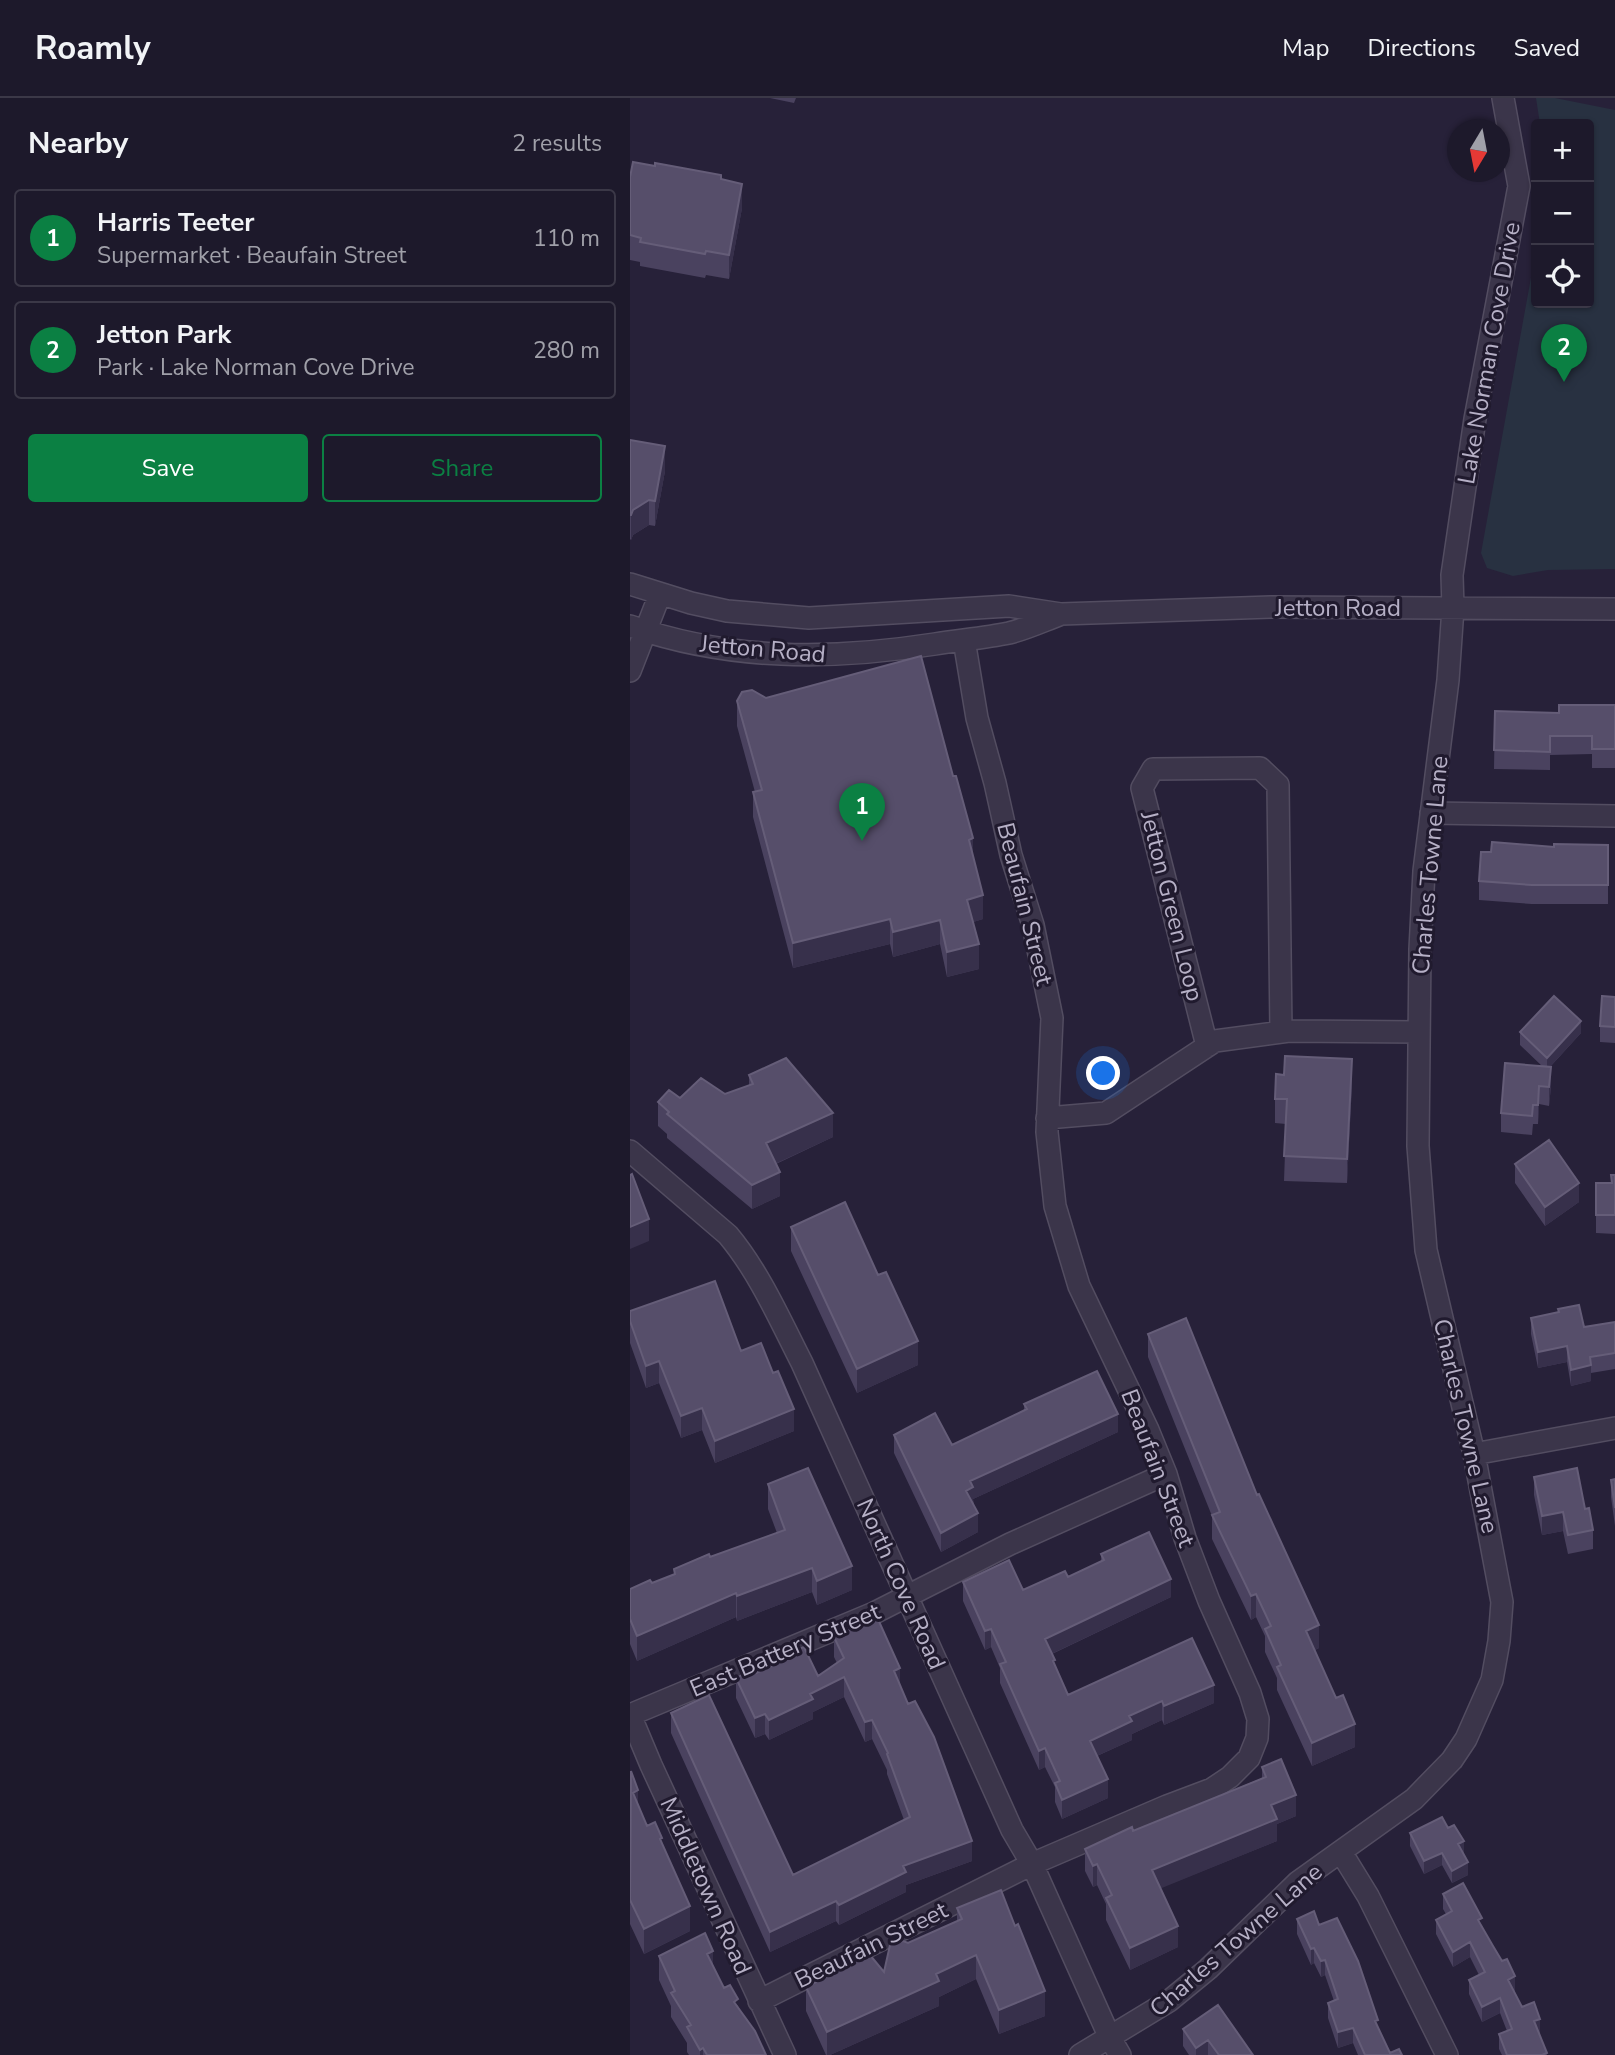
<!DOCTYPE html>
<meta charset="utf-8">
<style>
:root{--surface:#1d192b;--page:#2a2637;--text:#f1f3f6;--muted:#a0a0a9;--line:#3b3847;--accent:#0b8043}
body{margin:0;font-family:"Nunito Sans",sans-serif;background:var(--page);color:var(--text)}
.controls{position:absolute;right:21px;top:21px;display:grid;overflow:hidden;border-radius:7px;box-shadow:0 2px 5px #0004}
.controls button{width:63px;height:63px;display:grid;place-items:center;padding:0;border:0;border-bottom:2px solid var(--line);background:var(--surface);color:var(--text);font:35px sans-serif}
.compass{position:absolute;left:817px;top:21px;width:63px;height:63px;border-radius:50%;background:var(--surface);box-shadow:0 2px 5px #0004;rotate:190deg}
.you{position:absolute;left:474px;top:976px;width:24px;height:24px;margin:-18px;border:5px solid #fff;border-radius:50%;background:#1a73e8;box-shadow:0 0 0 10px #1a73e833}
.badge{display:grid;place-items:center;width:46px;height:46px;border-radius:50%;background:var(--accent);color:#fff;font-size:23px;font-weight:700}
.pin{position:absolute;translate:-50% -58px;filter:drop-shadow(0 2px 4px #0008)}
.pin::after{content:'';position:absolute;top:37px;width:24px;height:21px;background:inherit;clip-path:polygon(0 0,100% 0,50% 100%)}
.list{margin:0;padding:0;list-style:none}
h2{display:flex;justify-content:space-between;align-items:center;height:91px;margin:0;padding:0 28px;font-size:30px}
h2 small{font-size:23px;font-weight:400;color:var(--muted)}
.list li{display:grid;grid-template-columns:46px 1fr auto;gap:21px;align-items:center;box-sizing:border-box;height:98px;margin:0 14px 14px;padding:0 14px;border:2px solid var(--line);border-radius:7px}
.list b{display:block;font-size:26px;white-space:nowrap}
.list p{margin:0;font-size:23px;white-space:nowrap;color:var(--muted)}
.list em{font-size:23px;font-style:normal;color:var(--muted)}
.actions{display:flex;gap:14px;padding:21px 28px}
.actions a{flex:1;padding:16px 0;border:2px solid var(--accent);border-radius:7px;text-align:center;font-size:24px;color:var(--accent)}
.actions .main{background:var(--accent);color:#fff}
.icon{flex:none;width:38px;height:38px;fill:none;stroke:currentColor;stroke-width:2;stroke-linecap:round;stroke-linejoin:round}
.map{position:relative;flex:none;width:985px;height:1957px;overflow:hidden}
header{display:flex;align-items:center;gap:42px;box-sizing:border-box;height:98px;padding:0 35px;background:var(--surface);border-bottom:2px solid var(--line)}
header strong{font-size:33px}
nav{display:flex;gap:38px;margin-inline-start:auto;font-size:24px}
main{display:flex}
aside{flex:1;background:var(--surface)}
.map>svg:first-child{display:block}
</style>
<header>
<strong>Roamly</strong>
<nav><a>Map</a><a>Directions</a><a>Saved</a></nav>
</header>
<main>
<aside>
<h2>Nearby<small>2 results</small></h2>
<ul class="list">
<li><span class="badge">1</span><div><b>Harris Teeter</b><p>Supermarket · Beaufain Street</p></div><em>110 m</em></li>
<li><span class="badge">2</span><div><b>Jetton Park</b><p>Park · Lake Norman Cove Drive</p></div><em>280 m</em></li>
</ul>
<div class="actions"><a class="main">Save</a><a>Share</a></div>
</aside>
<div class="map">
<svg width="985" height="1957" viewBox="0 0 985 1957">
<rect width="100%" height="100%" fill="#272139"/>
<path fill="#283141" d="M906,0h19l60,12v459l-67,1 -35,6 -26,-8 -6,-15 55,-303v53h53v-179h-49z"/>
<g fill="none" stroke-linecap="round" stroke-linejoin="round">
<g stroke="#534d61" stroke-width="24">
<path id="minor" d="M0,486l61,19 36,8 82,7 200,-12 52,8 210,-7 344,2
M0,528c100,35 202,34 305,18 25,-4 50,-6 74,-11 17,-4 34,-12 50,-18
M0,573l30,-77
M801,715l184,3
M577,948l-65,-258 11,-19 107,-1 18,17 3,247
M417,1020l59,-5 109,-72 74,-10 130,1
M0,1053l98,84c31,37 52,85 74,128l210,467 20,34 78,174 10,17
M844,1356l141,-26
M711,1754l27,44 79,159
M129,1903l273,-137 135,-58 45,-17 18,-12 19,-19 8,-20 1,-19 -8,-26 -41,-92 -24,-63 -19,-64 -18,-44 -69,-144 -24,-80 -8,-74 5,-114 -19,-93 -22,-70 -16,-72 -18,-65 -13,-78
M155,1957l-134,-290 -21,-50 244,-102 136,-69 156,-70
M450,1957l89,-54 39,-32 90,-87 116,-83 38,-39 14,-21 26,-59 7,-39 3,-39 -28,-148 -48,-204 -8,-104 2,-197 4,-78 24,-191 5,-72 -1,-33 23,-156 44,-233 -16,-88"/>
</g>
<use href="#minor" stroke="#3b354a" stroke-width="21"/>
</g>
<path fill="#4a425f" d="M140,0h26l-2,5z
M0,79l91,3 21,28 -13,71 -23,-4 -1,3 -65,-12v-4l-10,-2z
M0,342l35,31 -10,55 -6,-1 -16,10 -2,5 -1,-1z
M107,603l236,154 10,64 -10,3 6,47 -32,8 -7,-33 -47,13 -3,-13 -97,24 -40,-151v-25h2l-18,-66z
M985,607v63h-23v-14l-42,1v15l-56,-1 1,-58 64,2z
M978,747v59h-76l-53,-4v-19l12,-29 63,-5z
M985,899v46l-15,-1v-16z
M890,934l61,1 -31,34 1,19 -2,20 -10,-2 -1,20h-5l-1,11 -31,-3v-19l42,-46 -23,-22z
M119,977l84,62 -57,27 4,32 -28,13 -85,-71v-4l-9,-8v-24l22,-4 45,-4 24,-9z
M654,977l68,9 -5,99 -63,-2 2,-57 -11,-1v-24z
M885,1066l64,38 -34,24 -30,-43z
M985,1077v59l-19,-1v-50h15z
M161,1129l127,138 -61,28 -66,-142z
M928,1211l26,18 31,-5v47l-24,4v8l-20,5 -4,-24 -29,6 -7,-34v-16l27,-6z
M0,1213l111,40 53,80 -79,32 -13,-33 -21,8 -22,-55 -13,5 -16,-45z
M518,1236l171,314 -4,2 40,97 -43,19 -35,-76v-12l-12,-26v-16l-9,-19 -5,3 -39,-81v-23l-64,-159z
M394,1306l94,28 -145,67 5,33 -37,20 -47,-99v-18l58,10 72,-35z
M904,1379l51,32 8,21v19l-25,5 -5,-23 -21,4 -8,-40z
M985,1381v47l-4,-29v-17z
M138,1386l84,106 -35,15 -5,-13 -75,29 -1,-4 -99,44 -7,-17v-55l22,-6 22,-9v-5l103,-36 -9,-24z
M471,1456l70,43 -119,57 3,12 13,29 146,8 -50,22 -2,-5 -30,14v6l-35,16 11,42 -46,21 -7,-17v-15l-10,-20 -6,3 -39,-87v-15l-9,-21 -6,3 -22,-49v-19l60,8 45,-13 33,-16z
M204,1539l66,49 72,175 -66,24v7l-67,33 -3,-4 -66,31 -99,-219v-20l122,162 111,-55 -17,-46v-4l-15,-31 -7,3 -21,-45 -31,15v7l-44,21 -4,-6 -10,4 -19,-40v-20l20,-5 62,3 19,-13 -3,-6z
M632,1669l34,49 -19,8v17l-117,47 18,59 -48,23 -24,-50v-16l-9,-19 -4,2 -8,-16v-22l48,-18 129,-53z
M0,1674l8,32 9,22 15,17 28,88 -46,23 -14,-30z
M818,1730l16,26 4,21 -16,8 -10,-18 -18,9 -14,-28v-13z
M813,1796l39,32 33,65h-1l8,16 18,26 -1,1 8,21h-45l-3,-6v-15l8,-3 -7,-18 -18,9 -13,-28v-14l10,-5 -9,-18 -17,10 -17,-33v-14l10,-6 -3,-5z
M327,1810l88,108 -46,18 -23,-55 -37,18v9l-109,49h-4l-20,-44v-24l78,-15 24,-29 49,-22z
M667,1821l22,6 59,102 12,26 12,2h-44l-5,-12 -15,5 -10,-30v-15l6,-2 -9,-26 -4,2 -7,-14 -3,2 -14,-31z
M29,1858l54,9 11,23 14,18 28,49h-77l-2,-3v-9l-16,-26v-11l-12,-26z
M553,1931l70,26h-64l-6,-9z"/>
<path fill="#37304b" d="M112,86v24l-13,71v-24z
M35,348v25l-10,55v-25z
M19,402v25l-16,10 -2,5v-25l2,-5z
M343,740v25l-4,-23z
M353,797v24l-16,5v-24z
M260,821v25l-97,24v-25z
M310,822v24l-47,13v-25z
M349,846v25l-32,8v-25z
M951,923v12l-34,37v-12z
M722,961v25l-5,99v-24z
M921,969v19l-2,20v-19z
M909,988v18l-1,20v-19z
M203,1015v24l-67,31v-25z
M150,1074v24l-28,13v-24z
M949,1085v19l-34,24v-19z
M19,1121v22l-19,8v-22z
M288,1243v24l-61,28v-24z
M937,1248v16l-29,6v-16z
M29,1263v22l-13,5v-22z
M961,1267v16l-20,5v-16z
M72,1310v22l-21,8v-22z
M164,1311v22l-79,32v-22z
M488,1316v18l-145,67v7l-7,-15 4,-10z
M933,1414v19l-21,4v-19z
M348,1415v19l-37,20v-19z
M222,1468v24l-35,15v-24z
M182,1470v24l-75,29v-25z
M541,1481v18l-126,60v-18z
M106,1495v24l-99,44v-25z
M626,1496v23l-5,3v-24z
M689,1527v23l-13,6v-23z
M361,1531v18l-6,3v-19z
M270,1570v20l-6,-17z
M214,1579v20l-31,15v7l-44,21v-20l41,-26z
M584,1587v18l-50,22v-19z
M532,1603v19l-30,14v6l-42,19v-18l39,-25z
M135,1616v20l-10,4v-20z
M242,1622v19l-7,3v-20z
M725,1626v23l-43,19v-23z
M415,1650v19l-6,3v-19z
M478,1681v19l-46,21v-19z
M8,1692v24l-5,-21z
M666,1697v21l-19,8v17l-125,51v-22l119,-65z
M342,1743v20l-66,24v7l-67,33v-20l64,-39z
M834,1743v13l-6,-10z
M812,1755v12l-18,9v-13z
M838,1764v13l-16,8v-12z
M467,1766v21l-4,2v-21z
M206,1803v20l-66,31v-20z
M60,1808v25l-46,23v-25z
M548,1828v21l-48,23v-22z
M840,1844v15l-17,10v-15z
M684,1850v15l-3,2v-16z
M83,1853v25l-6,-22z
M346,1857v24l-37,18v9l-109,49h-3v-23l109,-58z
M695,1862v15l-4,2v-16z
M885,1878v15l-7,4v-15z
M415,1893v25l-46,18v-24z
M870,1900v15l-18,9v-15z
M910,1921v14l-6,3v-15z
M723,1930v15l-15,5v-16z
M578,1942v15h-12v-7z
M73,1950v7h-3v-5z"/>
<path fill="#564e6a" stroke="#655d78" stroke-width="2" d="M3,64l22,4v-3l66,12v4l21,5 -13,71 -23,-4 -1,3 -65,-12 1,-4 -11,-3v-58z
M0,342l35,6 -10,55 -6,-1 -16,10 -2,5h-1z
M291,558l32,120h3l17,62 -4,2 14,55 -16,5 12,44 -32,8 -7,-32 -47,12 -3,-13 -97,24 -40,-151 9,-2 -25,-89 5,-9 10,-2 14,8z
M929,607h56v44h-23v-13h-42v16l-56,-2 1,-39 64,2z
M862,744l62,5v-3l54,1v40h-76l-53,-4 2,-29h10z
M924,898l27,25 -34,37 -27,-26z
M972,898l13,1v30l-15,-1z
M655,958l67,3 -5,100 -63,-3 3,-57h-12l1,-25 8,1z
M156,960l47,55 -67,30 14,29 -28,13 -85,-71 2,-2 -11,-10 11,-12 11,8 21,-20 24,16 28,-10 -4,-9z
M875,965l46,4 -2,20 -10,-1 -1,19h-5l-1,11 -31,-3z
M919,1042l30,43 -34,24 -30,-43z
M2,1076l17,45 -19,8v-52z
M981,1077h4v40h-19v-32h16z
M215,1104l33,73 8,-3 32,69 -61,28 -66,-142z
M85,1183l26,70 20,-8 12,30 5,-2 16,38 -79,32 -13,-33 -21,8 -22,-55 -13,5 -16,-45v-10z
M949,1207l5,22 31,-5v31l-25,4 1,8 -20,5 -4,-24 -29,6 -7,-34 28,-6 -1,-3z
M556,1220l71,177 2,-1 60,131 -13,6 30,67 7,-3 12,29 -43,19 -35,-76 4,-2 -16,-36 6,-3 -15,-32 -5,2 -39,-81 8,-3 -72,-178z
M467,1273l21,43 -148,67 3,6 -7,4 12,22 -37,20 -47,-98 41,-22 17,32 75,-36 -3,-5z
M178,1370l44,98 -35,15 -5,-13 -75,28 -1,-3 -99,43 -7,-17v-30l20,-9 2,3 23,-9 -1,-5 35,-15 1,3 75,-27 -17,-46z
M947,1370l8,41 4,-1 4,22 -25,5 -5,-23 -21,4 -8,-39z
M985,1381v29l-4,-28z
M519,1434l22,47 -126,60 10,21 -2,1 15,34 124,-57 22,47 -50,21 -2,-5 -33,15 3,5 -42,20 18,38 -46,21 -7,-17 5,-2 -15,-33 -6,3 -39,-87 6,-2 -15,-33 -6,2 -22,-49 46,-22 14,30 42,-19 3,6 36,-17 -3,-6z
M247,1519l23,51 -6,3 14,33 7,-3 19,36 38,104 -69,25 3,6 -67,33 -3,-4 -66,31 -99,-219 38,-18 84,180 117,-58 -23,-63 1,-1 -16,-33 -7,2 -21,-45 -34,17 3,5 -44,21 -4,-6 -10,4 -19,-40 17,-8 3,3 31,-14 1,-6 16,-6 14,29 26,-18 -10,-21z
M651,1661l15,36 -25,10 6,14 -125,51 26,56 -48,22 -24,-50 6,-3 -15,-31 -4,2 -8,-17 47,-22 1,4 133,-54 -4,-10z
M1,1673l7,19 -5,3 14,33 8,-4 7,16 -2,1 30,67 -46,23 -14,-29z
M812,1719l6,11 6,-3 10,16 -6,3 10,18 -16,9 -10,-18 -18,8 -14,-28z
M833,1785l19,35 -4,2 15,26 9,15 5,-2 8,17 -7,4 14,27 12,-5 6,17 -6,2 13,32 -5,2h-35l-8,-21 13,-5 -12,-31 -18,9 -13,-27 16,-8 -15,-30 -17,10 -17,-32 16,-9 -9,-17z
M371,1792l14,36 3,-2 27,67 -46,19 -23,-55 -40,19 3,7 -112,51 -21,-45 64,-32 14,17 6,-27 13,-4 5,2 54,-24 -5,-11z
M684,1813l5,14 18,-7 21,43 20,59 -3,1 15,32 9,-4 3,6h-37l-12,-27 -15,4 -10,-29 10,-4 -13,-39 -4,1 -7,-13 -3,1 -14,-30z
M75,1835l8,18 -6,3 17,34 6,-3 8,14 -4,3 21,29 11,24h-59l-4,-7 -3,2 -13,-23 4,-2 -20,-32 4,-2 -16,-35z
M588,1907l35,50h-34l-11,-15 -12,8 -13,-19z"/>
<g text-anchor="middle" stroke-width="6" stroke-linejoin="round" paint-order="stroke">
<g font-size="24" fill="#b6b0c6" stroke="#201a2e">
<text transform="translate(859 255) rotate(-80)" y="8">Lake Norman Cove Drive</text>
<text x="708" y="518">Jetton Road</text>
<text transform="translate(133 551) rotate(5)" y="8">Jetton Road</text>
<text transform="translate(800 767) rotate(-85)" y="8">Charles Towne Lane</text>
<text transform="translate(395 806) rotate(76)" y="8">Beaufain Street</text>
<text transform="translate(542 808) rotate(76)" y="8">Jetton Green Loop</text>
<text transform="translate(836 1328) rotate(77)" y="8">Charles Towne Lane</text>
<text transform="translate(528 1370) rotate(69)" y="8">Beaufain Street</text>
<text transform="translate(271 1486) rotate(66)" y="8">North Cove Road</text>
<text transform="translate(155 1552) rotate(-23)" y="8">East Battery Street</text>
<text transform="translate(76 1788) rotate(66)" y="8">Middletown Road</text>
<text transform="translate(606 1842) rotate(-41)" y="8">Charles Towne Lane</text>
<text transform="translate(241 1847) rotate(-26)" y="8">Beaufain Street</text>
</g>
</g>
</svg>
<div class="controls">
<button>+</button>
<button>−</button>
<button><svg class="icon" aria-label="locate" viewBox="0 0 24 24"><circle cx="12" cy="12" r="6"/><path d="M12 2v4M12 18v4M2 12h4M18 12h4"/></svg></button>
</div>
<svg class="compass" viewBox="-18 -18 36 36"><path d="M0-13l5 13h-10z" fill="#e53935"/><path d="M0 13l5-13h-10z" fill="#a0a0a9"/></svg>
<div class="you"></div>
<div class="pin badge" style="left:232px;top:743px">1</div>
<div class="pin badge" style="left:934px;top:284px">2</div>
</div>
</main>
